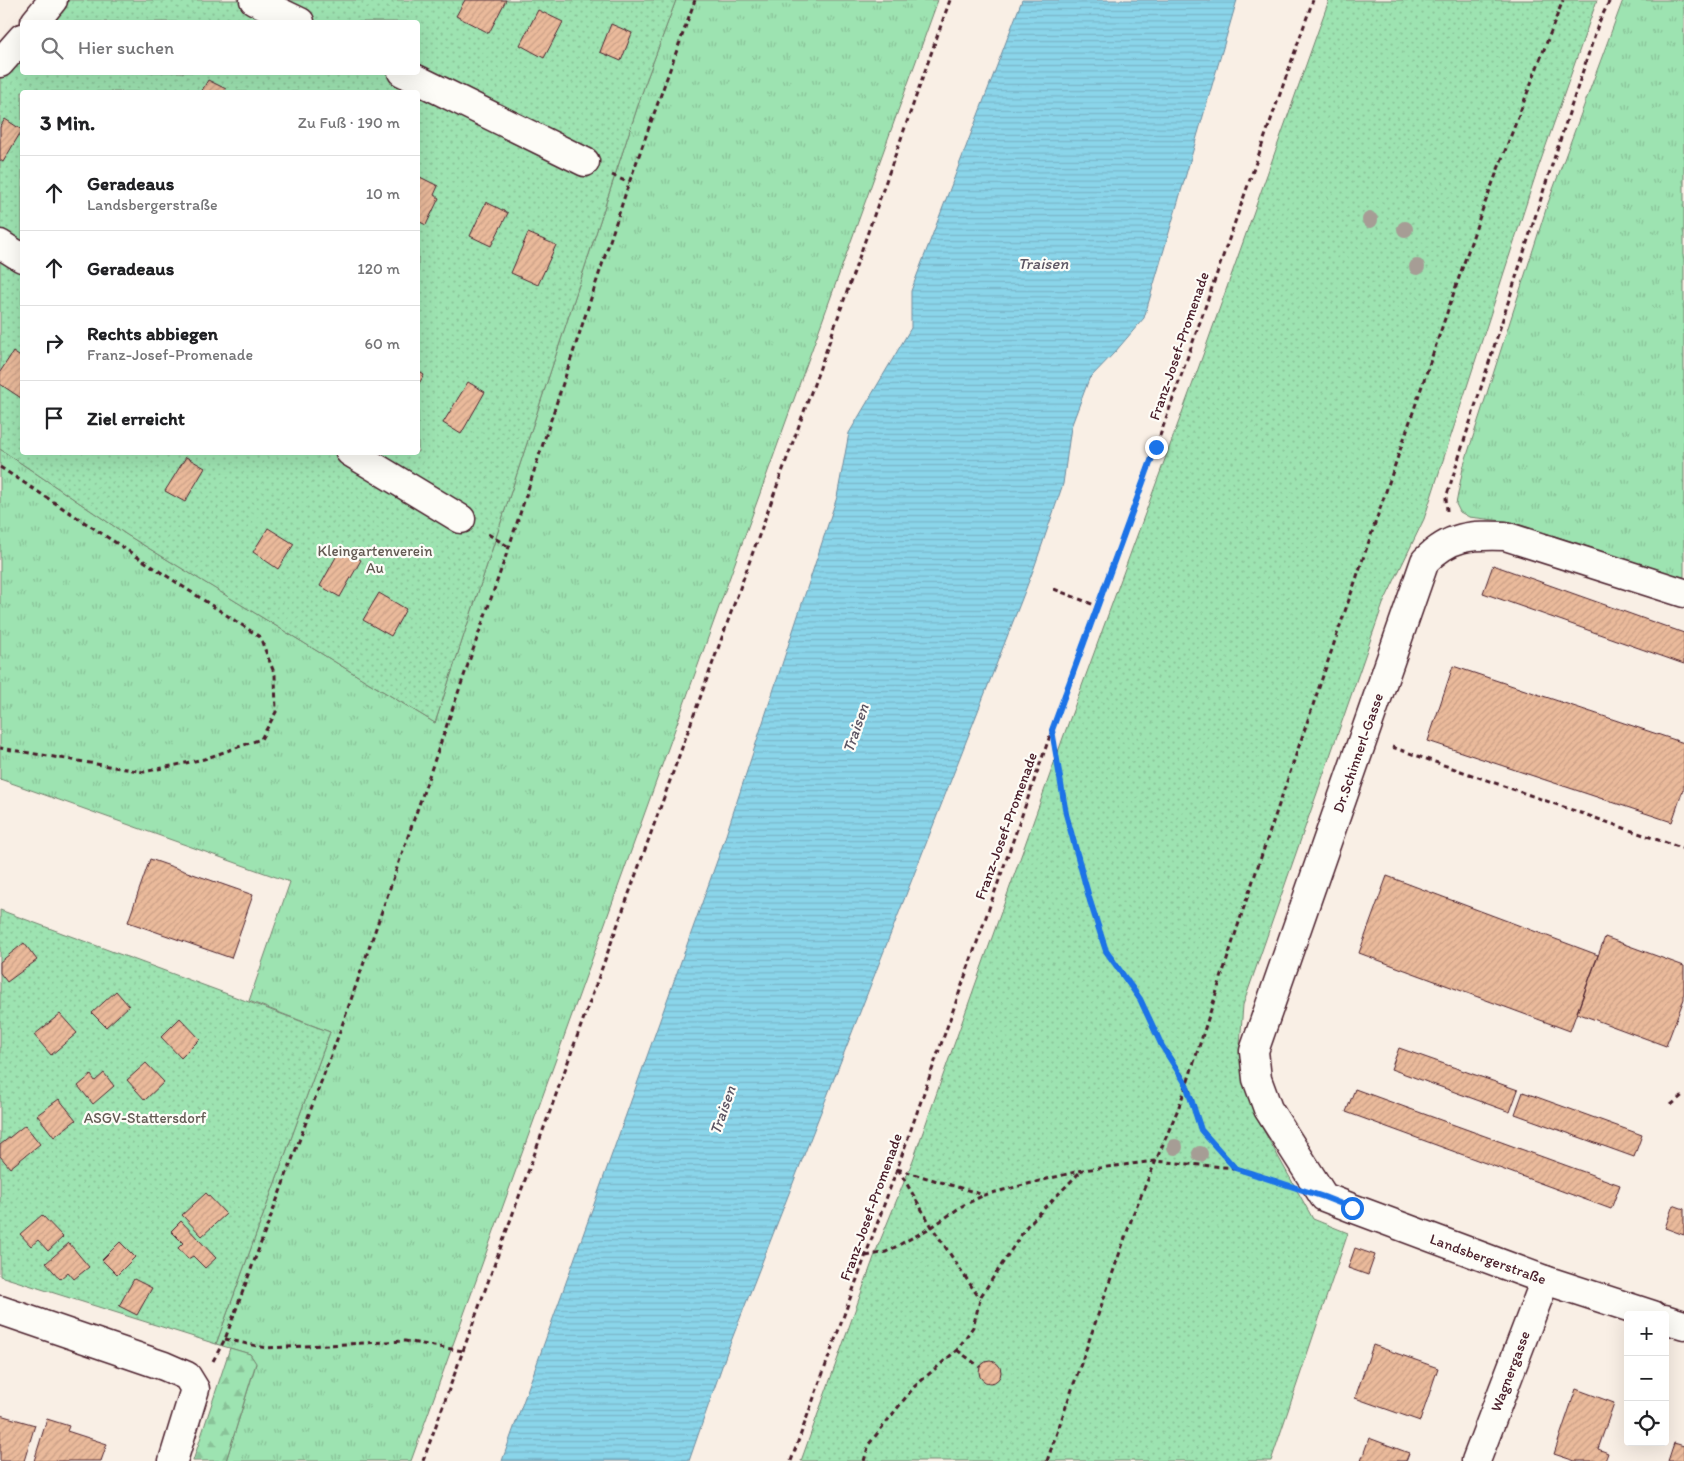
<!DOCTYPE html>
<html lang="de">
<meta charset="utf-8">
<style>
:root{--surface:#fff;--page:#f6f6f6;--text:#202124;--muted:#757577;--line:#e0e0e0}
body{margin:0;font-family:Itim,sans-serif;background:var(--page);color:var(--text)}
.controls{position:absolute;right:15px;bottom:15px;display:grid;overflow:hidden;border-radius:5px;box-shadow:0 5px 20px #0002}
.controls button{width:45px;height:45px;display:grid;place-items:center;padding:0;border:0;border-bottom:1px solid var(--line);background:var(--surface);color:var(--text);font:25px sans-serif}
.stop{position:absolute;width:15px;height:15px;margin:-11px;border:4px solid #1a73e8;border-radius:50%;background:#fff}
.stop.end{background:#1a73e8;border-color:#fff;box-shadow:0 1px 5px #0008}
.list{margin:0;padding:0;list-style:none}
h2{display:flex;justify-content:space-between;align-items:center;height:65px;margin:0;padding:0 20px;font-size:21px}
h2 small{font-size:16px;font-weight:400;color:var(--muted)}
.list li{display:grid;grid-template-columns:32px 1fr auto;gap:15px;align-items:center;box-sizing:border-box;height:75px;padding:0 20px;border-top:1px solid var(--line)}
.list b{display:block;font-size:19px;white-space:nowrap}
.list p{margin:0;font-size:16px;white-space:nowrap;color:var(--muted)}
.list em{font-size:16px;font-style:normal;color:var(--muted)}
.icon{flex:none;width:28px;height:28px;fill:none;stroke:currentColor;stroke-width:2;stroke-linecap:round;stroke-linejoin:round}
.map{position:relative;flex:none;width:1684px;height:1461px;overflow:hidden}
.search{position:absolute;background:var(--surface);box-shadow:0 5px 20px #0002;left:20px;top:20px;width:400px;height:55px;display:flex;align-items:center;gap:12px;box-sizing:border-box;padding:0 18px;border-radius:5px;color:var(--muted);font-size:19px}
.panel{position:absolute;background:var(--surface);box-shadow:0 5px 20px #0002;left:20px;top:90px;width:400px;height:365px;border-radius:5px}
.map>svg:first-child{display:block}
</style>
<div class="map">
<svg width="1684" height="1461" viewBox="0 0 1684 1461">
<defs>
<pattern id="grass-tufts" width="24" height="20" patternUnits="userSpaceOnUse" patternTransform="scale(1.25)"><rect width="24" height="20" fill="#9de3b1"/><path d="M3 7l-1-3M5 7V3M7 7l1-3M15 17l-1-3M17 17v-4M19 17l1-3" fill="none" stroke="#89c298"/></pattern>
<pattern id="forest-firs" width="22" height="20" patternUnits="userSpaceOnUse" patternTransform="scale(1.25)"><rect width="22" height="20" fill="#9de3b1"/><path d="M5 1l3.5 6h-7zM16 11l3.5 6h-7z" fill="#89c298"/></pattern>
<pattern id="park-dots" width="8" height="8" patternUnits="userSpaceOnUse" patternTransform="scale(1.25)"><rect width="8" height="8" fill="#9de3b1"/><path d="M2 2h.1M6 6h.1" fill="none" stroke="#89c298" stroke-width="1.8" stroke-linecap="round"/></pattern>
<pattern id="water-rules" width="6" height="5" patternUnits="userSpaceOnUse" patternTransform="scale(1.25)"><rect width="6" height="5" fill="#8ad5ea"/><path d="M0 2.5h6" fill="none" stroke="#79b6c9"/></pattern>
<pattern id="building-hatch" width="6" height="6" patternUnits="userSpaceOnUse" patternTransform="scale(1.25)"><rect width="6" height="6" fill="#eaba9b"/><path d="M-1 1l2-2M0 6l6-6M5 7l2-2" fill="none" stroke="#ca9f86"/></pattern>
</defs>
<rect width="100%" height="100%" fill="#f9efe5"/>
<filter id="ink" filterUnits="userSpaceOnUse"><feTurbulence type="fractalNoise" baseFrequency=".02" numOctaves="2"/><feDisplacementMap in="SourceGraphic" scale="10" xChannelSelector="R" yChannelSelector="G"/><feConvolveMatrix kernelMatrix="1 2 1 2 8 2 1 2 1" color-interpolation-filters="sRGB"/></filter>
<g filter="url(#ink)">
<path fill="url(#grass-tufts)" stroke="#74816e" d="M676,0h262l-527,1461h-185l30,-97 -6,-10 -34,-10 114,-312 -81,-31 41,-119 -290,-103v-330l127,86 308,188 210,-639z
M1623,0h61v577l-13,-3 -159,-52 -43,-5 -9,-5 -4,-8 7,-36 85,-265z"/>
<path fill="url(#forest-firs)" stroke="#74816e" d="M230,1348l20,6 6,9 -30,98h-33z"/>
<path fill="url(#park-dots)" stroke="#74816e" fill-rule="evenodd" d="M65,0h611l-31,84 -210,639 -308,-188 -127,-86v-381l22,-24v28h396v-50h-374zM22,92h396v360h-396z
M1329,0h268l-63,180 -110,339 -41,85 -140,401 -3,40 5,37 10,33 58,104 35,14 -77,228h-470l77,-215 35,-86 151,-425 134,-366z
M0,910l330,122 -114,312 -216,-68z"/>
<path fill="url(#water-rules)" stroke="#708c9e" d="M1022,0h215l-93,318 -29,34 -26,27 -18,48 -8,57 -29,84 -306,781 -39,112h-187l220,-614 115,-350 12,-64 62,-105v-37z"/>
<path fill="url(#building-hatch)" stroke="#4a1f2b" d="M465,0h41l-17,33 -33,-17z
M538,10l25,12 -19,36 -24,-13z
M611,24l21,9 -11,28 -21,-9z
M208,80l18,9 -2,3h-23z
M5,119l17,11 -19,32 -3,-2v-33z
M418,176l20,10 -4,9 5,3 -13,27 -8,-4z
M486,202l22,11 -17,33 -21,-10z
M528,233l28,12 -18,40 -27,-12z
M13,352l9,6 -1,40 -21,-14v-12z
M418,371l6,4 -6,10z
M468,382l17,10 -24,42 -18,-11z
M186,457l19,11 -20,34 -20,-11z
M268,528l26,16 -16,25 -25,-17z
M341,548l20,12 -21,37 -20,-11z
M1493,565l191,68v31l-201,-71z
M379,593l27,16 -15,27 -28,-16z
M1453,666l231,77v44l-12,35 -244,-81z
M150,859l103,36 -22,63 -103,-36z
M1387,876l211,79 -28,76 -211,-78z
M1605,937l79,29v33l-18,47 -89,-33z
M24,943l13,17 -30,22 -7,-9v-11z
M116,991l13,15 -23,21 -14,-14z
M60,1014l17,19 -26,22 -17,-20z
M180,1018l20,21 -19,19 -20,-21z
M1399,1048l119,42 -8,22 -119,-43z
M146,1063l18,19 -19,18 -18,-20z
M104,1073l10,13 -21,18 -15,-18 13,-11 4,6z
M1355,1089l265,96 -9,24 -265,-97z
M1523,1092l119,43 -8,22 -119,-43z
M59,1099l17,21 -22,17 -17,-22z
M25,1125l15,19 -30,24 -10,-12v-11z
M206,1193l20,21 -24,22 -20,-21z
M1673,1205l11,4v26l-19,-7z
M42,1215l21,22 -15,14 -10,-11 -7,6 -11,-12z
M181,1221l35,37 -11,10 -12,-12 -5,3 -10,-11 5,-5 -12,-12z
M120,1242l15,15 -18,18 -15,-15z
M69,1243l20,24 -15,12 -6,-7 -8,7 -14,-16z
M1355,1248l20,7 -7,20 -20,-7z
M134,1279l18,9 -15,27 -18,-9z
M1373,1345l65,23 -18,53 -65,-23z
M979 1372a11 11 0 1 1 22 0a11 11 0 1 1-22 0Z
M1576,1389l38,14 -16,46 10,4 -3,8h-30l-21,-7z
M0,1415l35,10 -11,36h-24z
M47,1419l22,7 -2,5 40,13 -6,17h-67z
M1369,1438l40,15 -3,8h-45z
M1674,1443l10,3v15h-16z"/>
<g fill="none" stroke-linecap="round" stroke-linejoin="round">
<g stroke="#4a1f2b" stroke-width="31">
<g id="minor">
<path d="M254,0l46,22"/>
<path d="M35,22l18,-22"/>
<path d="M0,63l22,-25"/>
<path d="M402,72l183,90"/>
<path d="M0,244l22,14"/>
<path d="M350,452l111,67"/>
<path d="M0,1310l164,56 23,10 8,13 -22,72"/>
<path id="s1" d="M1653,1315l-108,-35 -193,-72 -28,-11 -56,-88 -11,-30 -3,-28 171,-490c26,-26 45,-26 80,-25l179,57"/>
<path d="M1665,1319l19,6"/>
<path id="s2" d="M1476,1461l69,-181"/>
</g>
</g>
<path stroke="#4a1f2b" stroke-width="3" stroke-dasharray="5 4" stroke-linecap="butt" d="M612,175l17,8
M0,467l260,170 15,38 1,37 -15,27 -57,20 -60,13 -144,-24
M1447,511l-1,-13 99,-312 54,-164 11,-22
M488,534l21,13
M1054,589l43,17
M1052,731l14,82 24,88 16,50 34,48 22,47 25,38 14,46 34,38
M1392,747l292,102
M1671,1105l13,-11
M897,1169l87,26 99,-25 72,-9 80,7 42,13
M898,1169l34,58 48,72
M866,1256l20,-4 46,-25 30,-21 22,-11
M225,1339l41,9 139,-7 58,10
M957,1350l23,17
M213,1361l12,-22 114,-305 170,-487 120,-364 66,-183
M423,1461l403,-1110 124,-351
M791,1461l106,-292 155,-439 104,-283 157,-447
M864,1461l5,-17 45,-57 43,-37 16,-23 8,-31 46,-70 55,-56
M1047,1461l87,-249 44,-103 9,-25 56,-174 237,-694 83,-216"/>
<use href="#minor" stroke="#fdfcf7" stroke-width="28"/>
</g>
<g fill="#a69d95">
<circle cx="1370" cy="220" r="8"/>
<circle cx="1405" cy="229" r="8"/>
<circle cx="1417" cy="267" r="8"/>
<circle cx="1175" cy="1147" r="8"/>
<circle cx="1200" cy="1154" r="8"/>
</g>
</g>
<g fill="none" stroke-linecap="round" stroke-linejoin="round" filter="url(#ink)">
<path stroke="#1a73e8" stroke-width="6" d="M1156,447l-104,283 14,84 24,87 16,50 34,48 22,47 24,38 15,46 34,38 89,29 28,11"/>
</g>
<g text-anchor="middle" stroke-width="4.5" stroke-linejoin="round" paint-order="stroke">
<g font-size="15" fill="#4a1f2b" stroke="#fdfcf7">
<text transform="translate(1179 346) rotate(-71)" y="5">Franz-Josef-Promenade</text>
<text dy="5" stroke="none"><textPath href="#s1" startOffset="830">Dr.Schinnerl-Gasse</textPath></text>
<text transform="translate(1006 826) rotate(-70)" y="5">Franz-Josef-Promenade</text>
<text transform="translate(871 1207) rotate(-70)" y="5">Franz-Josef-Promenade</text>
<text transform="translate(1488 1259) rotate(20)" y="5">Landsbergerstraße</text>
<text dy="5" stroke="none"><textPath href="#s2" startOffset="96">Wagnergasse</textPath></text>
</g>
<g font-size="15" fill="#635a53" stroke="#fdfcf7">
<text x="375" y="556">Kleingartenverein<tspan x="375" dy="17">Au</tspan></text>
<text x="145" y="1123">ASGV-Stattersdorf</text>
</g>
<g font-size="16" font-style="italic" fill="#5d5664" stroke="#fdfcf7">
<text x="1043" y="269">Traisen</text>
<text transform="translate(855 728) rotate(-71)" y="6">Traisen</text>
<text transform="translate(722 1110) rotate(-71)" y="6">Traisen</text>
</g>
</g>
</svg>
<div class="controls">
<button>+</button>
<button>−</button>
<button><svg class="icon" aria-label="locate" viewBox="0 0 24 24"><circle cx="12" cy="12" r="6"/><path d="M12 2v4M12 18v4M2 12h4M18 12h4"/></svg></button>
</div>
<div class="stop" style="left:1352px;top:1208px"></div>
<div class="stop end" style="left:1156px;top:447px"></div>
<div class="search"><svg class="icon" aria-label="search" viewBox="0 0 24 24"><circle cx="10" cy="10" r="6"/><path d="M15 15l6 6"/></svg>Hier suchen</div>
<section class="panel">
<h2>3 Min.<small>Zu Fuß · 190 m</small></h2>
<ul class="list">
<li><svg class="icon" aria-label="ahead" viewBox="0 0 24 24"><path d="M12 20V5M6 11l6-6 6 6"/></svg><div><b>Geradeaus</b><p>Landsbergerstraße</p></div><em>10 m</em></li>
<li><svg class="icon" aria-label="ahead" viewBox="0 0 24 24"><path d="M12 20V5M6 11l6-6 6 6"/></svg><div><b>Geradeaus</b></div><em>120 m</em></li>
<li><svg class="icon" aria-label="right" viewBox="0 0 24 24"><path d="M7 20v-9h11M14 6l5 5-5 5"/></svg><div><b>Rechts abbiegen</b><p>Franz-Josef-Promenade</p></div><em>60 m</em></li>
<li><svg class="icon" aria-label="arrive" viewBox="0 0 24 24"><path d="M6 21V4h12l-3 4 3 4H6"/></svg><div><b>Ziel erreicht</b></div></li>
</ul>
</section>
</div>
